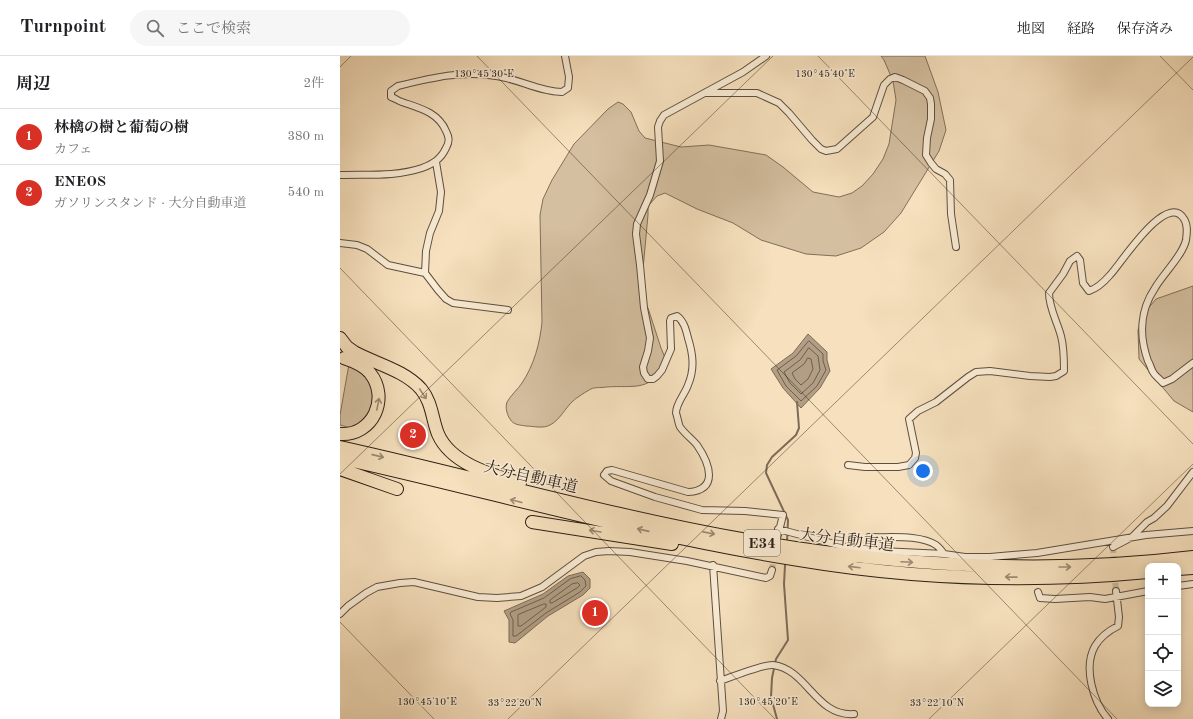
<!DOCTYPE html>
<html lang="ja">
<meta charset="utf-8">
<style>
:root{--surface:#fff;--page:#f6f6f6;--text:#202124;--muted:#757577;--line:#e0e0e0;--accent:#d93025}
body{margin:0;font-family:"Old Standard TT","Noto Serif JP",serif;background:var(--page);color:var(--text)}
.controls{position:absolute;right:12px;bottom:12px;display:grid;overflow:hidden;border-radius:8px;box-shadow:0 2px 10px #0003}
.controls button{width:36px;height:36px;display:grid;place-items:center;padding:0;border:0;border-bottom:1px solid var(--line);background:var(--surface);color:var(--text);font:20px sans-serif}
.you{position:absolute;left:583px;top:415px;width:14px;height:14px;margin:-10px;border:3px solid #fff;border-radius:50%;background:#1a73e8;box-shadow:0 0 0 6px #1a73e833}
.badge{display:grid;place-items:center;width:26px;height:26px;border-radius:50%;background:var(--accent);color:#fff;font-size:13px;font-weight:700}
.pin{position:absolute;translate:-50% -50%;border:2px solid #fff;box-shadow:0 1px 4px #0006}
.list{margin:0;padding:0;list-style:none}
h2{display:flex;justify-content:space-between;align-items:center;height:52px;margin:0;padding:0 16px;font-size:17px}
h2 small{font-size:13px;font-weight:400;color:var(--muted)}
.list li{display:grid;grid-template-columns:26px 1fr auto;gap:12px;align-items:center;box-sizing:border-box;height:56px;padding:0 16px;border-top:1px solid var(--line)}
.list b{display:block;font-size:15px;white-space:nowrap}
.list p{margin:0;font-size:13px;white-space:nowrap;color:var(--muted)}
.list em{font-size:13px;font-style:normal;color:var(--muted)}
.icon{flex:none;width:22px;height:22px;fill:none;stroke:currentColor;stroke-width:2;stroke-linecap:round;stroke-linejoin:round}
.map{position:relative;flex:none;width:853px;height:663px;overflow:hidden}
header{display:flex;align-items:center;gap:24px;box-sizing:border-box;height:56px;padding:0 20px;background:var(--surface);border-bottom:1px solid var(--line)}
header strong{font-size:19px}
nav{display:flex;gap:22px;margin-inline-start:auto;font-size:14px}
.search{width:280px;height:36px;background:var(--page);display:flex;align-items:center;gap:10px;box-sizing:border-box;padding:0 14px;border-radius:22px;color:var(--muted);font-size:15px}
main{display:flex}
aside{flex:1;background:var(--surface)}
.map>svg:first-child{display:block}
</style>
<header>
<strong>Turnpoint</strong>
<div class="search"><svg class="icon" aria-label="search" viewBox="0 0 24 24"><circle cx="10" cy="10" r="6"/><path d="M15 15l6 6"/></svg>ここで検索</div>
<nav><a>地図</a><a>経路</a><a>保存済み</a></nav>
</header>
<main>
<aside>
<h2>周辺<small>2件</small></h2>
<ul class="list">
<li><span class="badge">1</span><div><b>林檎の樹と葡萄の樹</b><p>カフェ</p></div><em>380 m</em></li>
<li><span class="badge">2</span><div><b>ENEOS</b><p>ガソリンスタンド · 大分自動車道</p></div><em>540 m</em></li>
</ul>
</aside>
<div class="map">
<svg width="853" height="663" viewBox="0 0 853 663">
<rect width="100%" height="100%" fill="#f6e0bd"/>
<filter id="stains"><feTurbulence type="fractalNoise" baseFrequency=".005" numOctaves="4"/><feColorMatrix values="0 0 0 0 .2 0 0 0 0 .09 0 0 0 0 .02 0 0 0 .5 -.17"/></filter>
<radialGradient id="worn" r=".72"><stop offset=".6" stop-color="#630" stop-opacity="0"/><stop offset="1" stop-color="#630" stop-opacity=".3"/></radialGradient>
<path fill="#d4bfa0" stroke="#806f5a" d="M541,0h44l13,36 8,38 -7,21 -38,62 -17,19 -23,16 -25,8 -30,-2 -45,-14 -28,-17 -36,-14 -32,-16 -8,3 -9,10v9l-7,76 2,10 5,7 13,40 5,12c-14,33 -31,25 -60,27 -5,1 -12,0 -15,2 -4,2 -15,9 -18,12 -8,7 -13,19 -23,24 -7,4 -17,1 -24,1 -6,-1 -13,-1 -16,-7 -3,-4 -5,-12 -3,-17 4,-7 11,-13 15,-19 12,-18 18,-40 20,-61l-2,-107 3,-16 9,-19 22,-36 34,-35 10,-7 5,2 8,8 8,19 6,7 36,9 28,-2 57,10 17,12 30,25 26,5 13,-4 10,-7 11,-12 10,-15 6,-15 7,-44 -3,-19 -9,-21z
M853,230v126l-19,-11 -35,-42 -1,-29 6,-17 12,-14z
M9,308l10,5 14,18 1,17 -12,19 -11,5 -11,-3v-10z"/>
<path fill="#b19e84" stroke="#7c6b58" d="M468,278l19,18v8l3,11 -10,17 -19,20 -18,-20 -12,-19 22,-16z
M243,516l7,7v9l-7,7 -35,21 -33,27 -6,-1v-22l-5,-9 39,-17 25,-18z"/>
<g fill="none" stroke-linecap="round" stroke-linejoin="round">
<path stroke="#6e5e4c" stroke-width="1" d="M469,285l14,13v7l3,9 -9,16 -16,15 -15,-15 -9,-16 19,-14z
M469,292l9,8 2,14 -7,13 -12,11 -11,-11 -6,-11 16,-12z
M468,302l3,1 2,10 -5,10 -7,6 -6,-6 -3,-6 12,-9z
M241,520l4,4 1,6 -6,6 -34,21 -30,23h-3v-16l-3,-6 1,-2 33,-14 26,-19z
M238,527l2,2 -3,3 -25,15h-2v-3l22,-16z
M204,548h2v3l-25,19h-3v-11z"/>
<path stroke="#7c6b58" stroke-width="2" d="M447,486l1,-22 -22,-47 1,-8 5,-8 24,-22 3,-7 -2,-26
M437,663l-6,-22 1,-19 4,-19 12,-19 -4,-56 1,-19"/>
<path stroke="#ceb99b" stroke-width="6" stroke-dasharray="6 3" stroke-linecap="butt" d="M773,491l3,44
M432,514l2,-16"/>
<g stroke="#5e4f3f" stroke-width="8">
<path id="minor" d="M426,0l-23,16 -79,43 -4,6 -2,6 2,34 -10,34 -13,29 -1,10 4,31 4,43 6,30 -2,13 -5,16 1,6 4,6h5l4,-3 5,-6 9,-21 -1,-28 1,-3 6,-2c7,5 9,14 11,22 5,16 7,31 0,47 -3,9 -12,18 -12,28 1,2 3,13 4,14 5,7 12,12 17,18 13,19 22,45 -9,47l-76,-22 -5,1 -3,4 7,6 44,16 47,13 43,1 38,4 -5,20
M366,37h51l22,10 10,10 23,27 9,9 5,2 11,-2 36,-32 11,-32 6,-6 5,-2 8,3 22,11 5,7 1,6v15l-4,19 -1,17 5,8 5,6 9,5 5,6 1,34 5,33
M0,119c27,-1 55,2 82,-7 11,-4 19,-9 24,-20 4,-7 3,-11 0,-17 -8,-19 -27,-23 -44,-29 -4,-1 -7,-4 -11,-5v-6l7,-5c33,-8 65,-16 98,-10 23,3 44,16 66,16l6,-4 1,-11 -4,-21
M0,187l17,2 10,4 21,16 37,8 13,17 8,9 7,4 55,7
M85,217l1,-22 4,-18 9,-22 2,-19 -5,-30
M508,409l17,2h33l11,-2 6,-7 1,-5 -7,-34 9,-8 18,-9 32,-25 8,-5 14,-1 40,5 20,1 6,-1 8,-5c0,-13 0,-24 -3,-35 -4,-15 -12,-28 -12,-43l14,-19 7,-13 7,-5 3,4 3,23 6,8c9,-3 15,-9 21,-16 10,-10 57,-85 74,-56 4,6 3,14 2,21 -3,15 -23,34 -31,48 -15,22 -16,48 -7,73 2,3 3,8 5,11 2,4 7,7 10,11l9,-4 21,-16
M438,473l68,18 35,4 63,3 21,3h25l47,-4 109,-18 47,-4
M529,481c19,1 50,-3 67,8 3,2 6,6 8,9
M773,491l19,-10 15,-15 7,-4 13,-12 26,-34
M373,509l10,146 -2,8
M838,530l15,-2
M698,536l2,6 15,1 35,-2 15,2 43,-8
M0,558l8,-8 18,-13 11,-6 23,-4 14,-1 64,15 19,1 24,-2 21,-9 42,-31 12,-4 13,-1 21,1 57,9 79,17 4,-2 2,-6
M380,625c11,-4 44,-17 53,-16 34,4 43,52 81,49
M768,663c-15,-17 -25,-52 -13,-73 6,-10 13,-15 23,-20l1,-9 -3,-26"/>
</g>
<g stroke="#2c1f15" stroke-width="14">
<path id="motorway" d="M0,282l7,9 7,5c22,12 50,18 67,37 11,13 11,30 17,45 13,30 54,41 82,49
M0,378c33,2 50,-36 30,-61 -6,-8 -17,-12 -26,-15
M0,391c136,30 270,69 407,93 147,26 297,35 446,17
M0,402c153,34 304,78 459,102 114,19 234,23 349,12
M0,413l57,20
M192,466l140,22
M838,513l15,-1"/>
</g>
<use href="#minor" stroke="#f9ebd4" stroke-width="6"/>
<use href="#motorway" stroke="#f6e0bd" stroke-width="12"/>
</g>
<defs><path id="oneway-shaft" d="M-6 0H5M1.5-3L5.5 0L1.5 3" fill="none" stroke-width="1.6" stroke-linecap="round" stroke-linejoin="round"/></defs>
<g stroke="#9b8971">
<use href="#oneway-shaft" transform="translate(83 338) rotate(56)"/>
<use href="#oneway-shaft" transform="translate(38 348) rotate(-79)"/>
<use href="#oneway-shaft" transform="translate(38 400) rotate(13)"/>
<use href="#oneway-shaft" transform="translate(176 445) rotate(-166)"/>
<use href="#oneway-shaft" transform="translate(303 474) rotate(-167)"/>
<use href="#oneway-shaft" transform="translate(255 475) rotate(-171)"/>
<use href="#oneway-shaft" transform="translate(369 477) rotate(11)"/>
<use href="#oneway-shaft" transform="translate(567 506) rotate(3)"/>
<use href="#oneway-shaft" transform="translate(514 511) rotate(-173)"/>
<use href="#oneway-shaft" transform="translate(725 511)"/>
<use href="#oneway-shaft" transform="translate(671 521) rotate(-179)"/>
</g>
<path fill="none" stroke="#2c1f15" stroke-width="1" stroke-opacity="0.45" d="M137,0l640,663M478,0l375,388M820,0l33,34M0,11l11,-11M0,212l435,451M0,418l433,-418M0,566l94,97M168,663l685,-662M589,663l264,-255"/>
<g text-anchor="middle" stroke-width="3" stroke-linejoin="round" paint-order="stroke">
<rect fill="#f9ebd4" stroke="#6a5c4e" stroke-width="1" x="404" y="474" width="36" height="26" rx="3"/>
<g font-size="15" font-weight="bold" fill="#2c1f15">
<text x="422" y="492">E34</text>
</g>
<g font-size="16" fill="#2c1f15" stroke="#f9ebd4">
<text transform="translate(191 420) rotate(13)" y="6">大分自動車道</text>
<text transform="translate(507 483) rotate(7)" y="6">大分自動車道</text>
</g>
</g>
<g font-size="10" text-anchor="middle" fill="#2c1f15" stroke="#f9ebd4" stroke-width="3" stroke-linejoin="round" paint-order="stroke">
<text x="485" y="21">130°45'40"E</text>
<text x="144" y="21">130°45'30"E</text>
<text x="87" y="649">130°45'10"E</text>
<text x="428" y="649">130°45'20"E</text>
<text x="175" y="650">33°22'20"N</text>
<text x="597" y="650">33°22'10"N</text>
</g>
<rect width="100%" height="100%" filter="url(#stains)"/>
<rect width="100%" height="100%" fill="url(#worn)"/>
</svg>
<div class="controls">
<button>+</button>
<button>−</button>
<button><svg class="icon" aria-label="locate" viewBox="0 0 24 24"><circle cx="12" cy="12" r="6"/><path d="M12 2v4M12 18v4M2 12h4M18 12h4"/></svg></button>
<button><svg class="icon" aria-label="layers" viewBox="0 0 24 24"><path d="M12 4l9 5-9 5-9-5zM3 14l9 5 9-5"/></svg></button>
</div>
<div class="you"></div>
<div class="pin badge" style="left:255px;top:557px">1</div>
<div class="pin badge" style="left:73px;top:379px">2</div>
</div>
</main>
